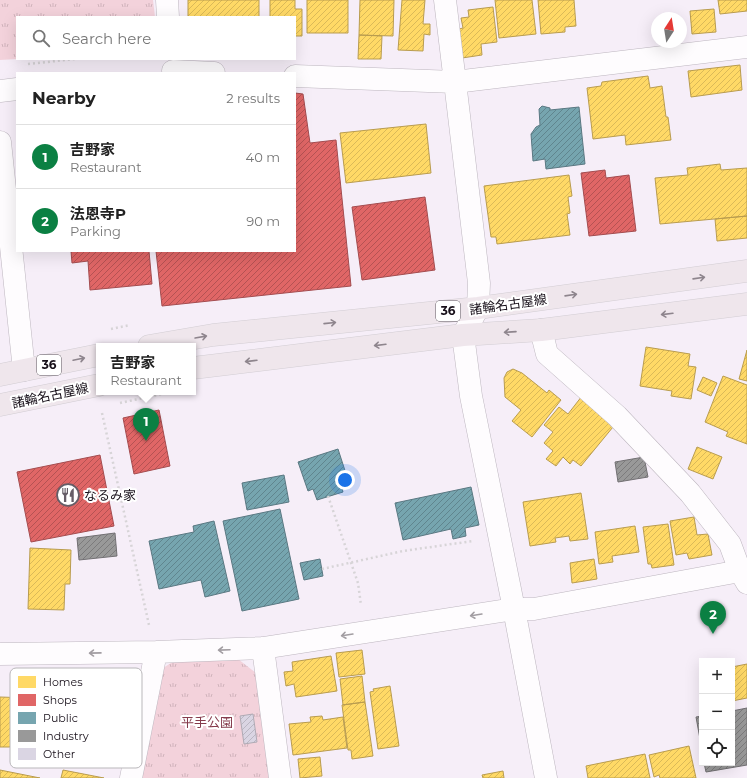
<!DOCTYPE html>
<meta charset="utf-8">
<style>
:root{--surface:#fff;--page:#f2f2f2;--text:#222;--muted:#767676;--line:#e0e0e0;--accent:#0b8043}
body{margin:0;font-family:Montserrat,"Noto Sans JP",sans-serif;background:var(--page);color:var(--text)}
.controls{position:absolute;right:12px;bottom:12px;display:grid;overflow:hidden;border-radius:0px;box-shadow:0 4px 16px #0002}
.controls button{width:36px;height:36px;display:grid;place-items:center;padding:0;border:0;border-bottom:1px solid var(--line);background:var(--surface);color:var(--text);font:20px sans-serif}
.compass{position:absolute;left:651px;top:12px;width:36px;height:36px;border-radius:50%;background:var(--surface);box-shadow:0 4px 16px #0002;rotate:12deg}
.you{position:absolute;left:345px;top:480px;width:14px;height:14px;margin:-10px;border:3px solid #fff;border-radius:50%;background:#1a73e8;box-shadow:0 0 0 6px #1a73e833}
.badge{display:grid;place-items:center;width:26px;height:26px;border-radius:50%;background:var(--accent);color:#fff;font-size:13px;font-weight:700}
.pin{position:absolute;translate:-50% -33px;filter:drop-shadow(0 1px 2px #0008)}
.pin::after{content:'';position:absolute;top:21px;width:14px;height:12px;background:inherit;clip-path:polygon(0 0,100% 0,50% 100%)}
.popup{position:absolute;left:96px;top:343px;width:100px;height:52px;box-sizing:border-box;display:grid;place-content:center;border-radius:0px;background:var(--surface);filter:drop-shadow(0 1px 3px #0005);font-size:13px;white-space:nowrap;color:var(--muted)}
.popup b{font-size:15px;color:var(--text)}
.popup::after{content:'';position:absolute;left:50%;top:100%;margin-left:-8px;border:8px solid transparent;border-top-color:var(--surface)}
.list{margin:0;padding:0;list-style:none}
h2{display:flex;justify-content:space-between;align-items:center;height:52px;margin:0;padding:0 16px;font-size:17px}
h2 small{font-size:13px;font-weight:400;color:var(--muted)}
.list li{display:grid;grid-template-columns:26px 1fr auto;gap:12px;align-items:center;box-sizing:border-box;height:64px;padding:0 16px;border-top:1px solid var(--line)}
.list b{display:block;font-size:15px;white-space:nowrap}
.list p{margin:0;font-size:13px;white-space:nowrap;color:var(--muted)}
.list em{font-size:13px;font-style:normal;color:var(--muted)}
.icon{flex:none;width:22px;height:22px;fill:none;stroke:currentColor;stroke-width:2;stroke-linecap:round;stroke-linejoin:round}
.map{position:relative;flex:none;width:747px;height:778px;overflow:hidden}
.search{position:absolute;background:var(--surface);box-shadow:0 4px 16px #0002;left:16px;top:16px;width:280px;height:44px;display:flex;align-items:center;gap:10px;box-sizing:border-box;padding:0 14px;border-radius:0px;color:var(--muted);font-size:15px}
.panel{position:absolute;background:var(--surface);box-shadow:0 4px 16px #0002;left:16px;top:72px;width:280px;height:180px;border-radius:0px}
.map>svg:first-child{display:block}
</style>
<div class="map">
<svg width="747" height="778" viewBox="0 0 747 778">
<defs>
<pattern id="grass-tufts" width="24" height="20" patternUnits="userSpaceOnUse"><rect width="24" height="20" fill="#f3d2db"/><path d="M3 7l-1-3M5 7V3M7 7l1-3M15 17l-1-3M17 17v-4M19 17l1-3" fill="none" stroke="#d0b3bb"/></pattern>
<pattern id="homes-hatch" width="6" height="6" patternUnits="userSpaceOnUse"><rect width="6" height="6" fill="#ffd966"/><path d="M-1 1l2-2M0 6l6-6M5 7l2-2" fill="none" stroke="#dab958"/></pattern>
<pattern id="shops-hatch" width="6" height="6" patternUnits="userSpaceOnUse"><rect width="6" height="6" fill="#e06666"/><path d="M-1 1l2-2M0 6l6-6M5 7l2-2" fill="none" stroke="#b55253"/></pattern>
<pattern id="public-hatch" width="6" height="6" patternUnits="userSpaceOnUse"><rect width="6" height="6" fill="#76a5af"/><path d="M-1 1l2-2M0 6l6-6M5 7l2-2" fill="none" stroke="#60858e"/></pattern>
<pattern id="industry-hatch" width="6" height="6" patternUnits="userSpaceOnUse"><rect width="6" height="6" fill="#999"/><path d="M-1 1l2-2M0 6l6-6M5 7l2-2" fill="none" stroke="#7c7b7c"/></pattern>
<pattern id="building-hatch" width="6" height="6" patternUnits="userSpaceOnUse"><rect width="6" height="6" fill="#dad5e3"/><path d="M-1 1l2-2M0 6l6-6M5 7l2-2" fill="none" stroke="#bab6c2"/></pattern>
</defs>
<rect width="100%" height="100%" fill="#f6eef8"/>
<path fill="url(#grass-tufts)" d="M0,0h153l2,17h-138v42l-17,1z
M238,659l18,14 14,105h-132l22,-108 14,-9z"/>
<path fill="url(#homes-hatch)" stroke="#b99c4f" d="M188,0h71v17h-71z
M270,0h25v9h7v27h-7v-19h-25z
M307,0h41v33h-41z
M360,0h34l-1,36 -34,-1z
M402,0h23l-2,24h7v11l-6,-1 -1,17 -25,-1z
M495,0h37l4,34 -37,4z
M538,0h36l2,26 -11,1v5l-24,2z
M718,0h29v11l-27,3z
M493,7l4,35 -16,2 1,11 -20,3 -3,-29 4,-1 -2,-10 8,-1 -1,-7z
M714,9l2,23 -24,2 -2,-23z
M359,35l23,1 -1,23h-23z
M740,65l2,25 -51,7 -3,-26z
M648,76l2,12 12,-2 4,31h2l3,23 -45,5 -1,-10 -32,4 -6,-51 14,-2 1,-4z
M426,124l5,49 -85,10 -6,-50z
M720,164l1,6 26,-2v48l-87,8 -5,-46 33,-3 -1,-7z
M569,175l3,21 -4,1 2,16 -3,1 3,21 -73,9 -1,-7h-5l-7,-51z
M747,216v22l-30,3 -2,-22z
M646,347l44,7 -2,12 8,1 -5,32 -20,-3 1,-5 -32,-5z
M747,350v31l-8,-2z
M513,369l9,4 25,20 2,-3 12,10 -29,37 -20,-16 9,-11 -16,-13 -1,-19 3,-6z
M723,376l24,9v59l-21,-8 2,-4 -23,-10z
M703,377l14,6 -6,13 -14,-6z
M582,396l25,20 -3,3 9,8 -32,39 -8,-6 -3,4 -7,-7 -7,9 -10,-7 7,-8 -9,-8 9,-11 -9,-7 15,-18 9,7z
M697,447l25,10 -9,22 -25,-10z
M581,493l7,46 -18,2 -1,-5 -14,2 1,4 -26,4 -7,-44z
M694,517l3,18 11,-1 4,21 -23,4 -2,-6 -11,2 -6,-34z
M668,524l6,41 -22,3 -1,-4h-3l-5,-37z
M635,526l4,26 -27,4 1,6 -14,2 -4,-32z
M30,548l41,2 -1,34h-5l-1,26 -36,-1z
M594,559l3,20 -25,4 -2,-20z
M362,650l3,24 -26,3 -3,-24z
M331,656l6,35 -41,6 -2,-13 -8,2 -2,-14 9,-1 -1,-9z
M747,664v34l-15,3v-34z
M85,670h42l1,30h-43z
M42,671h19l-1,17 24,1 -1,20 -15,-1v6h-27z
M362,676l3,26 -22,3 -3,-26z
M390,686l9,60 -21,3 -8,-57 4,-1 -1,-2z
M0,697l30,1v28l-14,-1v22h-16z
M365,702l8,54 -21,3 -1,-9h-3l-6,-45z
M86,707h38l-1,39h-4v9l-33,-1z
M322,716l1,4 20,-3 4,31 -54,7 -4,-31 22,-2 -1,-5z
M55,718h29v36l-38,-1 1,-30h8z
M28,727h8l-1,22h-8z
M689,746l7,32h-36l-1,-3 -5,2 -5,-22z
M645,754l5,24h-62l-2,-12z
M320,757l2,19 -22,2 -2,-19z
M0,770l40,8h-40z
M63,770l41,8h-43z
M503,771l1,7h-21l-1,-3z"/>
<path fill="url(#shops-hatch)" stroke="#a44c4f" d="M295,93l8,1 7,49 26,-3 15,146 -189,20 -6,-55h139z
M605,170l1,8 23,-3 7,56 -47,5 -8,-63z
M425,197l10,73 -73,10 -10,-73z
M71,251h78l3,33 -62,6 -2,-29 -16,2z
M159,410l11,56 -36,8 -11,-56z
M100,455l14,71 -83,16 -14,-70z"/>
<path fill="url(#public-hatch)" stroke="#5a7882" d="M542,106l8,2v2l29,-3 6,57 -39,5 -1,-10 -12,2 -2,-27 5,-7 4,-2 -1,-16z
M338,449l11,34 -8,2 2,7 -26,8 -4,-11 -5,2 -10,-29z
M284,475l5,27 -42,8 -5,-27z
M471,487l8,38 -14,3 1,8 -13,3 -2,-10 -48,11 -8,-37z
M280,509l19,90 -57,12 -19,-90z
M214,521l16,70 -25,6 -4,-17 -42,9 -10,-48 45,-9 -1,-6z
M320,559l3,17 -19,4 -4,-17z"/>
<path fill="url(#industry-hatch)" stroke="#727073" d="M644,457l4,20 -30,5 -3,-20z
M115,533l2,23 -38,4 -2,-22z
M747,708v57l-41,7 -2,-9h28v-52z
M702,716v34l-6,-33z"/>
<path fill="url(#building-hatch)" stroke="#afaab4" d="M253,714l4,28 -13,2 -4,-28z"/>
<g fill="none" stroke-linecap="round" stroke-linejoin="round">
<g stroke="#bdb6bf" stroke-width="23">
<path id="street" d="M167,0l1,17
M173,71l41,2
M295,76l160,6 -10,-82
M0,91l17,-2
M0,142l24,228
M541,330l6,24 70,62 73,77 40,51 10,27 7,12
M263,648l17,130
M0,654l156,-2 107,-4 251,-39h20l206,-38
M131,778l25,-126
M546,778l-32,-169 -43,-213 -8,-61 15,-27 1,-25 -24,-201 292,-35"/>
</g>
<g stroke="#d2cdd3" stroke-width="23">
<path id="primary" d="M149,346l64,-11 265,-27 269,-37
M193,368l270,-33 78,-5 206,-26
M0,375l99,-20
M0,405l99,-20"/>
</g>
<path stroke="#d7d4d7" stroke-width="2.5" stroke-dasharray="2 3" stroke-linecap="butt" d="M28,64l47,-5
M111,329l19,-4
M120,403l51,-11
M102,413l47,212
M328,496l30,87 3,22
M322,569l81,-18 70,-10"/>
<use href="#street" stroke="#fefcfe" stroke-width="22"/>
<use href="#primary" stroke="#efe6ec" stroke-width="22"/>
</g>
<defs><path id="oneway-shaft" d="M-6 0H5M1.5-3L5.5 0L1.5 3" fill="none" stroke-width="1.6" stroke-linecap="round" stroke-linejoin="round"/></defs>
<g stroke="#8e858d">
<use href="#oneway-shaft" transform="translate(699 278) rotate(-8)"/>
<use href="#oneway-shaft" transform="translate(571 295) rotate(-8)"/>
<use href="#oneway-shaft" transform="translate(667 314) rotate(173)"/>
<use href="#oneway-shaft" transform="translate(330 323) rotate(-6)"/>
<use href="#oneway-shaft" transform="translate(510 332) rotate(176)"/>
<use href="#oneway-shaft" transform="translate(201 337) rotate(-10)"/>
<use href="#oneway-shaft" transform="translate(380 345) rotate(173)"/>
<use href="#oneway-shaft" transform="translate(79 359) rotate(-12)"/>
<use href="#oneway-shaft" transform="translate(251 361) rotate(173)"/>
</g>
<g stroke="#a29da2">
<use href="#oneway-shaft" transform="translate(476 615) rotate(171)"/>
<use href="#oneway-shaft" transform="translate(347 635) rotate(171)"/>
<use href="#oneway-shaft" transform="translate(224 650) rotate(178)"/>
<use href="#oneway-shaft" transform="translate(95 653) rotate(179)"/>
</g>
<defs>
<g id="restaurant-ring" transform="scale(1.15)"><circle r="9.5" fill="#fff" stroke="#655d67" stroke-width="1.5"/><path d="M-5-6h1v4h1v-4h1v4h1v-4h1v5L-1.5 .5V6h-2V.5L-5-1ZM5-6V6H3V1.5H1.5Q1.5-4 5-6Z" fill="#655d67"/></g>
</defs>
<g fill-rule="evenodd">
<use href="#restaurant-ring" x="68" y="495"/>
</g>
<g text-anchor="middle" stroke-width="4" stroke-linejoin="round" paint-order="stroke">
<g fill="#fff" stroke="#5d575e" stroke-width="1">
<rect x="436" y="301" width="24" height="20" rx="3"/>
<rect x="37" y="355" width="24" height="20" rx="3"/>
</g>
<g font-size="12" font-weight="bold" fill="#170f19">
<text x="448" y="315">36</text>
<text x="49" y="369">36</text>
</g>
<g font-size="13" fill="#170f19" stroke="#fff">
<text transform="translate(508 304) rotate(-8)" y="5">諸輪名古屋線</text>
<text transform="translate(50 395) rotate(-12)" y="5">諸輪名古屋線</text>
</g>
<g font-size="13" fill="#170f19" stroke="#fff" text-anchor="start">
<text x="84" y="500">なるみ家</text>
</g>
<g font-size="13" fill="#853b4c" stroke="#fff">
<text x="207" y="727">平手公園</text>
</g>
</g>
<rect x="10" y="668" width="132" height="100" rx="6" fill="#fff" stroke="#b9b7ba" stroke-width="1"/>
<rect x="18" y="676" width="18" height="12" fill="#ffd966"/>
<rect x="18" y="694" width="18" height="12" fill="#e06666"/>
<rect x="18" y="712" width="18" height="12" fill="#76a5af"/>
<rect x="18" y="730" width="18" height="12" fill="#999"/>
<rect x="18" y="748" width="18" height="12" fill="#dad5e3"/>
<g font-size="11" fill="#170f19">
<text x="43" y="686">Homes</text>
<text x="43" y="704">Shops</text>
<text x="43" y="722">Public</text>
<text x="43" y="740">Industry</text>
<text x="43" y="758">Other</text>
</g>
</svg>
<div class="controls">
<button>+</button>
<button>−</button>
<button><svg class="icon" aria-label="locate" viewBox="0 0 24 24"><circle cx="12" cy="12" r="6"/><path d="M12 2v4M12 18v4M2 12h4M18 12h4"/></svg></button>
</div>
<svg class="compass" viewBox="-18 -18 36 36"><path d="M0-13l5 13h-10z" fill="#e53935"/><path d="M0 13l5-13h-10z" fill="#767676"/></svg>
<div class="you"></div>
<div class="pin badge" style="left:146px;top:441px">1</div>
<div class="popup"><b>吉野家</b>Restaurant</div>
<div class="pin badge" style="left:713px;top:634px">2</div>
<div class="search"><svg class="icon" aria-label="search" viewBox="0 0 24 24"><circle cx="10" cy="10" r="6"/><path d="M15 15l6 6"/></svg>Search here</div>
<section class="panel">
<h2>Nearby<small>2 results</small></h2>
<ul class="list">
<li><span class="badge">1</span><div><b>吉野家</b><p>Restaurant</p></div><em>40 m</em></li>
<li><span class="badge">2</span><div><b>法恩寺P</b><p>Parking</p></div><em>90 m</em></li>
</ul>
</section>
</div>
